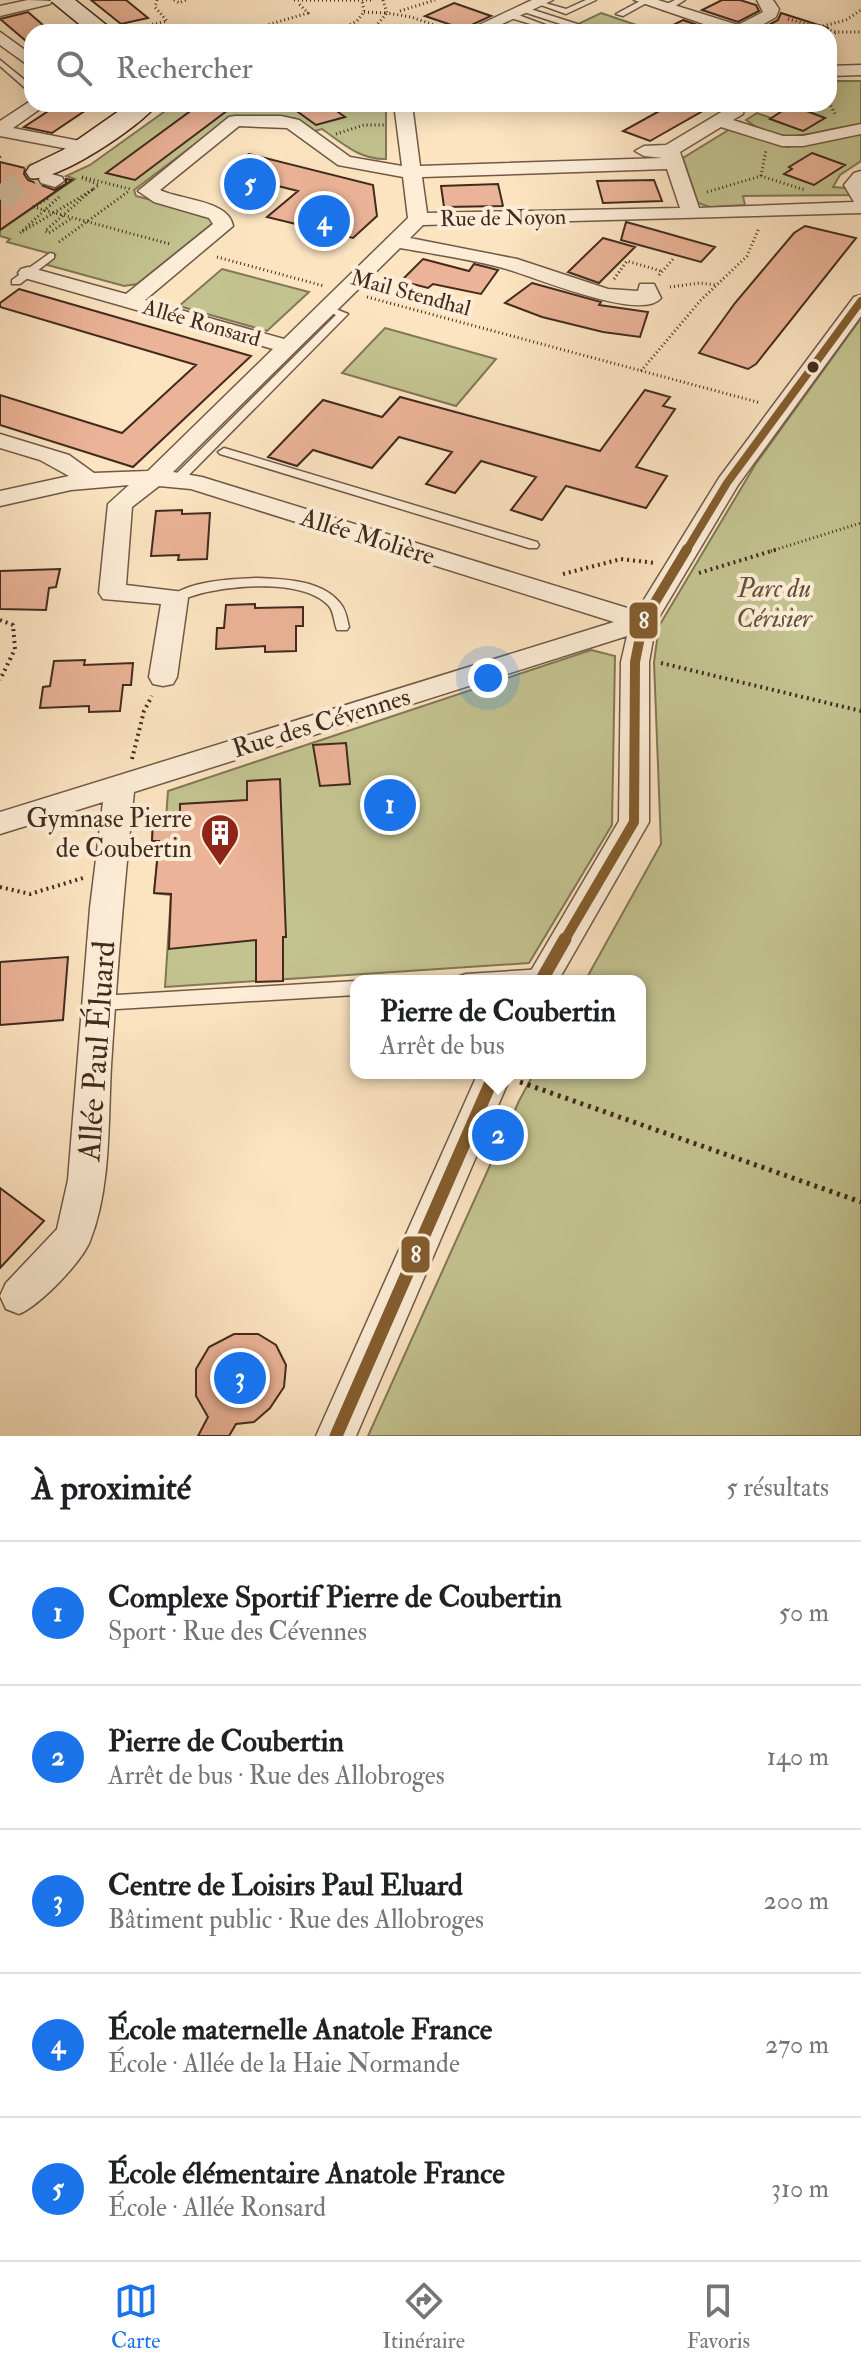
<!DOCTYPE html>
<html lang="fr">
<meta charset="utf-8">
<style>
:root{--surface:#fff;--page:#f2f2f2;--text:#202124;--muted:#757577;--line:#e0e0e0;--accent:#1a73e8}
body{margin:0;font-family:"IM FELL Double Pica",serif;background:var(--page);color:var(--text)}
.you{position:absolute;left:488px;top:678px;width:28px;height:28px;margin:-20px;border:6px solid #fff;border-radius:50%;background:#1a73e8;box-shadow:0 0 0 12px #1a73e833}
.badge{display:grid;place-items:center;width:52px;height:52px;border-radius:50%;background:var(--accent);color:#fff;font-size:26px;font-weight:700}
.pin{position:absolute;translate:-50% -50%;border:4px solid #fff;box-shadow:0 2px 8px #0006}
.popup{position:absolute;left:350px;top:975px;width:296px;height:104px;box-sizing:border-box;display:grid;place-content:center;border-radius:16px;background:var(--surface);filter:drop-shadow(0 2px 6px #0005);font-size:26px;white-space:nowrap;color:var(--muted)}
.popup b{font-size:30px;color:var(--text)}
.popup::after{content:'';position:absolute;left:50%;top:100%;margin-left:-16px;border:16px solid transparent;border-top-color:var(--surface)}
.list{margin:0;padding:0;list-style:none}
h2{display:flex;justify-content:space-between;align-items:center;height:104px;margin:0;padding:0 32px;font-size:34px}
h2 small{font-size:26px;font-weight:400;color:var(--muted)}
.list li{display:grid;grid-template-columns:52px 1fr auto;gap:24px;align-items:center;box-sizing:border-box;height:144px;padding:0 32px;border-top:2px solid var(--line)}
.list b{display:block;font-size:30px;white-space:nowrap}
.list p{margin:0;font-size:26px;white-space:nowrap;color:var(--muted)}
.list em{font-size:26px;font-style:normal;color:var(--muted)}
.icon{flex:none;width:44px;height:44px;fill:none;stroke:currentColor;stroke-width:2;stroke-linecap:round;stroke-linejoin:round}
.map{position:relative;flex:none;width:861px;height:1436px;overflow:hidden}
.search{position:absolute;background:var(--surface);box-shadow:0 4px 20px #0003;left:24px;right:24px;top:24px;height:88px;display:flex;align-items:center;gap:20px;box-sizing:border-box;padding:0 28px;border-radius:24px;color:var(--muted);font-size:30px}
.sheet{height:824px;background:var(--surface)}
nav{display:flex;justify-content:space-around;align-items:center;box-sizing:border-box;height:112px;border-top:2px solid var(--line);background:var(--surface);font-size:22px;color:var(--muted)}
nav a{display:grid;justify-items:center;gap:4px}
nav .on{color:var(--accent)}
.map>svg:first-child{display:block}
</style>
<div class="map">
<svg width="861" height="1436" viewBox="0 0 861 1436">
<rect width="100%" height="100%" fill="#fce4c1"/>
<filter id="stains"><feTurbulence type="fractalNoise" baseFrequency=".0025" numOctaves="4"/><feColorMatrix values="0 0 0 0 .2 0 0 0 0 .09 0 0 0 0 .02 0 0 0 .5 -.17"/></filter>
<radialGradient id="worn" r=".72"><stop offset=".6" stop-color="#630" stop-opacity="0"/><stop offset="1" stop-color="#630" stop-opacity=".3"/></radialGradient>
<path fill="#c3c390" stroke="#827757" stroke-width="2" d="M601,13l47,16c-21,10 -49,2 -70,-5z
M829,81h32v44c-44,2 -74,27 -115,-5l11,-7 48,17 17,-11 -40,-15h47z
M175,104h211v55c-26,1 -44,-16 -64,-30l-7,2 -21,-13 -66,1 -94,71 2,6 71,19 6,8 -76,61 -13,2 -80,-22 11,-9 -48,-13 3,-3 -10,-3v-6l75,-51 -9,-3 24,-11z
M730,129l58,18 73,-14v28l-21,14 -7,12 28,2v6l-118,1 2,9 -35,2 -12,-4 -15,-45z
M222,269l87,23 -42,39 -88,-25z
M861,318v1118h-493l151,-335 15,-28h106v-92h-55l76,-137 -7,-182 5,-36 96,-161z
M385,328l111,31 -40,47 -114,-33z
M591,650l24,6 -3,169 -83,138 -364,24 6,-92 -17,-2 5,-52h-7l1,-20 13,-2 2,-28z"/>
<path fill="#ebb397" stroke="#422b1e" stroke-width="2" d="M91,0h35l22,18 -27,6z
M722,0h18l16,5 3,6 -21,11 -36,-12z
M454,3l37,13 -28,13 -38,-13z
M28,12l23,20h-19v14l-32,-27z
M781,13l47,15 -1,4h-71l22,-12z
M683,20l35,12h-59z
M59,104h36l-43,29 -28,-6z
M200,104h36l-101,76 -29,-7z
M287,104h40l18,13 -29,8z
M672,104h43l-65,37 -27,-10z
M791,105l34,13 -22,13 -33,-12z
M812,153l33,12 -31,20 -30,-11 8,-5 -3,-2z
M249,154l124,31 4,31 -24,22 -86,-21 31,-26 -73,-18z
M0,162l25,6 -1,6 4,6 26,10 12,-6v-5l6,1 -72,50z
M654,180l8,21 -59,2 -6,-22z
M498,184l5,22 -59,1 -3,-21z
M626,222l29,8 60,17 -14,15 -80,-22z
M805,226l51,12 -100,126 -8,5 -49,-16 36,-50 59,-70z
M603,238l32,9 -36,36 -31,-11z
M423,259l46,12 5,-7 24,6 -17,24 -48,-10 -5,4 -27,-7z
M532,283l69,19 -2,3 49,7 -8,25 -37,-5 -61,-15 -37,-14z
M19,289l232,67 -118,111 -133,-42v-30l122,38 74,-68 -196,-58v-4z
M645,390l25,7 -7,9 12,3 -39,58 31,9 -21,32 -80,-22 -24,34 -31,-10 25,-33 -55,-16 -26,32 -29,-9 26,-32 -53,-15 -27,31 -59,-18 -16,16 -29,-9 55,-57 59,17 18,-20 200,54z
M182,510v4l28,-1 -3,46 -29,1 1,-5 -28,1 5,-45z
M60,569l-4,18 -7,1 -3,22 -46,-1v-38z
M255,604v4l48,-1v19h-7v25l-31,1v-6l-49,3 1,-21h7l2,-23z
M85,660l-1,5 49,-2 -2,22h-8l-3,26 -31,1v-6l-49,2 3,-21 7,-1 4,-25z
M346,743l4,41 -30,2 -7,-41z
M280,779l6,158h-3v44l-27,1v-42l-87,9 2,-55 -17,-1 5,-52h-7l1,-20 27,-3v-14l67,-4v-19z
M68,957l-5,63 -63,5v-63z
M0,1188l44,33 -44,47z
M234,1334h24l18,11 10,20 -2,22 -14,21 -16,14 -18,2 -7,12h-31l10,-19 -12,-21v-27l13,-22z"/>
<g fill="none" stroke-linecap="round" stroke-linejoin="round">
<path stroke="#d7bfa0" stroke-width="25" stroke-dasharray="25 13" stroke-linecap="butt" d="M0,199l39,-27"/>
<g stroke="#705947" stroke-width="3">
<path id="lane" d="M586,0h10l-30,14 -25,-9 4,-2 21,6z
M642,0l8,1 -27,15 -7,-2z
M675,0h10l-16,10h-6v-4z
M524,7l72,23 1,2h-12l-64,-21 -1,-2z
M507,13h6l32,12 -11,7h-10l10,-7 -27,-8z
M488,21l34,11h-12l-22,-7z
M0,60l32,26v8l-32,-28z
M50,253l4,1v4l-34,26h-8v-4z
M328,306l20,8 -166,168h-8v-6l162,-161 -13,-6z
M224,448l313,94 2,3 -2,3h-8l-309,-94 -2,-2z
M257,578c27,1 65,2 83,25 6,7 7,16 9,24l-2,3h-10c-3,-7 -3,-18 -8,-24 -24,-26 -86,-21 -117,-15 -13,2 -25,7 -37,11l-6,-4c19,-17 62,-19 88,-20z
M544,969l6,2 2,5 -2,5h-92l2,-5 6,-2z
M356,981v14l-256,15 -6,-2 -2,-5 2,-5 6,-2z"/>
</g>
<g stroke="#705947" stroke-width="3">
<path id="street" d="M28,0l24,1 -2,3 -50,12v-10z
M532,0h21l-68,32h-21z
M634,0h24l80,25 25,-13 -6,-12h16l6,9 -3,8 -26,15h-23z
M0,32l32,23v13l-32,-23z
M861,65v10l-32,1v-10z
M32,100v4h15l-34,24 77,15 3,4 -3,4 -6,1 -84,-16v-15z
M394,104h18l8,62 243,-8 -19,-2 -9,-5 9,-5 22,-1 62,-37 -1,-4h18l-2,10 -10,6 50,16h20l58,-12v10l-58,12h-21l-61,-19 -41,25 19,56 155,-6 -10,-17 10,-12 7,-2v42l-438,12 -13,13 107,21 91,30 30,2 2,-7h14l7,14c-20,25 -130,-23 -158,-30 -34,-9 -69,-14 -103,-20l-227,224 29,5 435,134 82,-133 135,-181 7,-2v21l-123,169 -82,137 -7,40v160l-91,159h-33l94,-160 2,-159 6,-26 -493,156c-10,91 -17,182 -23,274 -3,57 0,122 -21,175 -8,21 -51,65 -71,73l-13,-5 -6,-13 6,-13 51,-54 11,-49 22,-272 13,-106 -103,32v-22l614,-190 -423,-133 -32,-3 -27,21 -6,78 58,7 4,6 -11,79 -4,7 -10,2 -10,-2 -4,-7 12,-73 -58,-5 -4,-6 9,-89 21,-19 -58,5 -71,16v-15l69,-15 -29,-16 -40,-12v-14l69,21 25,18 54,-2 125,-122 -252,-72 -3,-4 3,-4 7,-2 98,27 87,-70 -4,-6 -55,-16 -16,-11 91,-74 6,-1h46l18,4 51,37 52,9zM239,126l48,2 51,37 65,12 5,41 -124,121 -139,-39 88,-74c-4,-26 -53,-26 -73,-36zM667,169l13,39 -253,5 -5,-36z
M48,173l14,4 2,4 -9,6 -14,-4 -2,-4 2,-4z
M478,1073h34l-156,363h-40z"/>
</g>
<g stroke="#422b1e" stroke-width="3">
<path id="secondary" d="M50,0h25l40,32h-26z
M129,104h28c-14,21 -103,80 -127,74l-4,-6 4,-6 33,-16z"/>
</g>
<path stroke="#422b1e" stroke-width="3" stroke-dasharray="1 3" stroke-linecap="butt" d="M174,0l5,3 7,-3
M294,0h80
M383,0l4,13 24,4 44,15
M400,11l35,-11
M364,12l23,1 -16,19
M788,19l48,13h25
M819,27l27,-7 15,-10
M125,31l42,-10 -12,-14 2,-7
M268,32l-11,-4 51,-15 -10,-10
M336,32l21,-11 7,-9 -2,-12
M829,39l7,-7
M829,102l7,14
M336,134l28,-9h22
M0,157l3,-2
M761,176l5,-26
M82,177l48,12
M82,178l17,7 -7,5
M707,192l54,-16 44,14
M59,197l-39,36 72,-43 -47,41 4,2 23,-15
M33,207l137,37
M33,207l16,-9
M59,242l70,-51
M217,257l107,29
M659,275l15,-17
M614,279l13,-18 34,10
M670,287l30,-4 16,2
M367,297l394,106
M641,371l60,-71 46,-44 12,-28
M771,551l90,-28"/>
<path stroke="#422b1e" stroke-width="4" stroke-dasharray="2 4" stroke-linecap="butt" d="M699,573l79,-24
M563,574l58,-15 34,4
M0,620l13,5 2,24 -15,31
M661,663l200,48
M132,759l12,-48 8,-15
M0,887l30,7 53,-16"/>
<path stroke="#422b1e" stroke-width="5" stroke-dasharray="3 5" stroke-linecap="butt" d="M520,1082l341,120"/>
<use href="#lane" fill="#fdedd7" fill-rule="evenodd"/>
<use href="#street" fill="#fdedd7" fill-rule="evenodd"/>
<use href="#secondary" fill="#fdedd7" fill-rule="evenodd"/>
<g stroke="#fdedd7" stroke-width="13">
<path id="bus-1-far2" d="M686,551l41,-68 134,-182"/>
</g>
<g stroke="#fdedd7" stroke-width="16">
<path id="bus-1-far1" d="M564,941l70,-119 1,-160 8,-40 44,-73"/>
</g>
<g stroke="#fdedd7" stroke-width="19">
<path id="bus-1" d="M541,981l24,-42
M336,1436l159,-363"/>
</g>
<use href="#bus-1-far2" stroke="#845d2e" stroke-width="8"/>
<use href="#bus-1-far1" stroke="#845d2e" stroke-width="10"/>
<use href="#bus-1" stroke="#845d2e" stroke-width="13"/>
</g>
<defs>
<g id="building-pin" transform="scale(2)"><path d="M0 17L-7.5 6A9.5 9.5 0 1 1 7.5 6Z" fill="#8f2418" stroke="#fdedd7"/><path d="M-4-6H4V6H1V3H-1V6H-4ZM-2.5-4.3h1.7v1.8h-1.7ZM.8-4.3h1.7v1.8H.8ZM-2.5-1h1.7V.8h-1.7ZM.8-1h1.7V.8H.8Z" fill="#fff"/></g>
</defs>
<g fill-rule="evenodd">
<use href="#building-pin" x="220" y="833"/>
</g>
<circle fill="#422b1e" stroke="#fdedd7" stroke-width="3" cx="813" cy="367" r="7"/>
<g text-anchor="middle" stroke-width="8" stroke-linejoin="round" paint-order="stroke">
<g font-size="22" fill="#422b1e" stroke="#fdedd7">
<text transform="translate(503 217) rotate(-1)" y="8">Rue de Noyon</text>
<text transform="translate(411 292) rotate(15)" y="8">Mail Stendhal</text>
<text transform="translate(202 322) rotate(16)" y="8">Allée Ronsard</text>
</g>
<g font-size="26" fill="#422b1e" stroke="#fdedd7">
<text transform="translate(368 536) rotate(17)" y="9">Allée Molière</text>
<text transform="translate(321 722) rotate(-17)" y="9">Rue des Cévennes</text>
</g>
<g font-size="26" font-style="italic" fill="#62513a" stroke="#fdedd7">
<text x="774" y="597">Parc du<tspan x="774" dy="30">Cérisier</tspan></text>
</g>
<g font-size="26" fill="#422b1e" stroke="#fdedd7" text-anchor="end">
<text x="192" y="827">Gymnase Pierre<tspan x="192" dy="30">de Coubertin</tspan></text>
</g>
<g font-size="32" fill="#422b1e" stroke="#fdedd7">
<text transform="translate(96 1051) rotate(-86)" y="11">Allée Paul Éluard</text>
</g>
</g>
<g stroke="#fdedd7" stroke-width="3">
<rect x="628" y="601" width="31" height="39" rx="8" fill="#845d2e"/>
<rect x="400" y="1235" width="31" height="39" rx="8" fill="#845d2e"/>
</g>
<g font-size="22" text-anchor="middle" font-weight="bold" fill="#fff">
<text x="644" y="628">8</text>
<text x="416" y="1262">8</text>
</g>
<rect width="100%" height="100%" filter="url(#stains)"/>
<rect width="100%" height="100%" fill="url(#worn)"/>
</svg>
<div class="you"></div>
<div class="pin badge" style="left:390px;top:805px">1</div>
<div class="pin badge" style="left:498px;top:1135px">2</div>
<div class="popup"><b>Pierre de Coubertin</b>Arrêt de bus</div>
<div class="pin badge" style="left:240px;top:1378px">3</div>
<div class="pin badge" style="left:324px;top:221px">4</div>
<div class="pin badge" style="left:250px;top:184px">5</div>
<div class="search"><svg class="icon" aria-label="search" viewBox="0 0 24 24"><circle cx="10" cy="10" r="6"/><path d="M15 15l6 6"/></svg>Rechercher</div>
</div>
<section class="sheet">
<h2>À proximité<small>5 résultats</small></h2>
<ul class="list">
<li><span class="badge">1</span><div><b>Complexe Sportif Pierre de Coubertin</b><p>Sport · Rue des Cévennes</p></div><em>50 m</em></li>
<li><span class="badge">2</span><div><b>Pierre de Coubertin</b><p>Arrêt de bus · Rue des Allobroges</p></div><em>140 m</em></li>
<li><span class="badge">3</span><div><b>Centre de Loisirs Paul Eluard</b><p>Bâtiment public · Rue des Allobroges</p></div><em>200 m</em></li>
<li><span class="badge">4</span><div><b>École maternelle Anatole France</b><p>École · Allée de la Haie Normande</p></div><em>270 m</em></li>
<li><span class="badge">5</span><div><b>École élémentaire Anatole France</b><p>École · Allée Ronsard</p></div><em>310 m</em></li>
</ul>
</section>
<nav>
<a class="on"><svg class="icon" aria-label="map" viewBox="0 0 24 24"><path d="M3 6l6-2 6 2 6-2v14l-6 2-6-2-6 2zM9 4v14M15 6v14"/></svg>Carte</a>
<a><svg class="icon" aria-label="directions" viewBox="0 0 24 24"><path d="M12 3l9 9-9 9-9-9zM9 14v-3h6M13 9l2 2-2 2"/></svg>Itinéraire</a>
<a><svg class="icon" aria-label="saved" viewBox="0 0 24 24"><path d="M7 4h10v16l-5-4-5 4z"/></svg>Favoris</a>
</nav>
